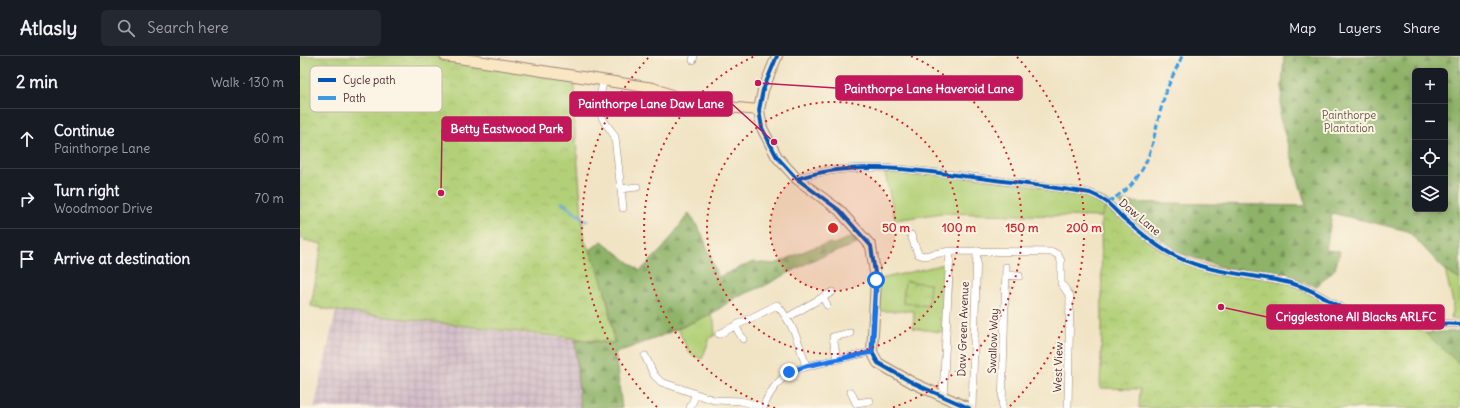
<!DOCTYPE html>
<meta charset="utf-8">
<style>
:root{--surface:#171b24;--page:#242831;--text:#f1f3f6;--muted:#9ea1a6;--line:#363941}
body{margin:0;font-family:Delius,sans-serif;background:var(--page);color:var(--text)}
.controls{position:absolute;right:12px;top:12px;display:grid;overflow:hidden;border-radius:6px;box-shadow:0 2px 10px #0003}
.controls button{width:36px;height:36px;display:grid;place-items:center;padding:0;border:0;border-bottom:1px solid var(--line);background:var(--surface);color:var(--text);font:20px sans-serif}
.stop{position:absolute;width:12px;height:12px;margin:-9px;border:3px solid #1a73e8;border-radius:50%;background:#fff}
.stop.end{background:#1a73e8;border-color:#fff;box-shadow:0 1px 4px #0008}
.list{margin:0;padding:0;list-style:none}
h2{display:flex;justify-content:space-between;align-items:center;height:52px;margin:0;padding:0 16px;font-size:17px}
h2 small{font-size:13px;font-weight:400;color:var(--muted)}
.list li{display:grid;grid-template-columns:26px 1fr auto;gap:12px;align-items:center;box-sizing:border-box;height:60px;padding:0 16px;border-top:1px solid var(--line)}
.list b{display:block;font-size:15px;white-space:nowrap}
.list p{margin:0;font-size:13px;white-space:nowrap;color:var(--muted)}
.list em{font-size:13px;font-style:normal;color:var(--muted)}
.icon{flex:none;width:22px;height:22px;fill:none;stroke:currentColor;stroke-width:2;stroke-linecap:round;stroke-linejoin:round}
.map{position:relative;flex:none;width:1160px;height:352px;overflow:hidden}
header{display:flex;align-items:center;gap:24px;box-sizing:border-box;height:56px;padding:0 20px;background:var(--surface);border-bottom:1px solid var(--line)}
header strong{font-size:19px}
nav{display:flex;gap:22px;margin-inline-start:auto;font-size:14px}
.search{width:280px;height:36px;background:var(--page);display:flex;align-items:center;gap:10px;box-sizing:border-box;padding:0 14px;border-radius:6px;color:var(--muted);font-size:15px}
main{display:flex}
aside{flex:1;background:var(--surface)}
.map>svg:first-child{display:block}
</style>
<header>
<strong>Atlasly</strong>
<div class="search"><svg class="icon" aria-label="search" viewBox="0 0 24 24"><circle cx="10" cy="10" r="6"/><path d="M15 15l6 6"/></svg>Search here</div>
<nav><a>Map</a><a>Layers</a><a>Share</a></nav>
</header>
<main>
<aside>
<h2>2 min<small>Walk · 130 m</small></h2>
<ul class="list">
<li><svg class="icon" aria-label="ahead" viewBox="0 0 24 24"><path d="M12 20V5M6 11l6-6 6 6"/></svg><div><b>Continue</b><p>Painthorpe Lane</p></div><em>60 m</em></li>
<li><svg class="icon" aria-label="right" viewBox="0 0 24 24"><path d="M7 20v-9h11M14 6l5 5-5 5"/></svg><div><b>Turn right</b><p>Woodmoor Drive</p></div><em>70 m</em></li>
<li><svg class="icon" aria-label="arrive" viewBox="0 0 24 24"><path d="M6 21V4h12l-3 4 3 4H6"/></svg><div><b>Arrive at destination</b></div></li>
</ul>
</aside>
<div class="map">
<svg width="1160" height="352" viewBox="0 0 1160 352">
<defs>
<pattern id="industrial-grid" width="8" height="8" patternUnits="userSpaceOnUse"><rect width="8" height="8" fill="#d2bdc8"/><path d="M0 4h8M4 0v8" fill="none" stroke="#b6a2ac"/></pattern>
<pattern id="forest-firs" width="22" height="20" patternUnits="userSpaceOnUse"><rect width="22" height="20" fill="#8db268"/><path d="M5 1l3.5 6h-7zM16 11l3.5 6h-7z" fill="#759056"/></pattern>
<pattern id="park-crowns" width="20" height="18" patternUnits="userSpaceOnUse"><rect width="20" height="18" fill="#b2d078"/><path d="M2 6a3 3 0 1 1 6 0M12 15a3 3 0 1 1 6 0" fill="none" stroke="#9bb268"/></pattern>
</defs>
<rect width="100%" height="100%" fill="#fcf5e5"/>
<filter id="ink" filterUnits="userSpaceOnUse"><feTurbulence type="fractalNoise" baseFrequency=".025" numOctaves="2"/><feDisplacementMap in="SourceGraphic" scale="8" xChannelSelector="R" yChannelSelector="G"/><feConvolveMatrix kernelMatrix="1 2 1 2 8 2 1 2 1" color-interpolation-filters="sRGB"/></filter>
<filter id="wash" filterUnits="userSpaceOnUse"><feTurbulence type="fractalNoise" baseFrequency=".012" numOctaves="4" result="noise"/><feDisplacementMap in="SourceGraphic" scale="16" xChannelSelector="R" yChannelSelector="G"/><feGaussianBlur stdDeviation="0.9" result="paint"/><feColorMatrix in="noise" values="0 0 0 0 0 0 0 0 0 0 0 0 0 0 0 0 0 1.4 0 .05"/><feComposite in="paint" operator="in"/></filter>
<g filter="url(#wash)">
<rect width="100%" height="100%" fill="#f1e4c5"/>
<path fill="url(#industrial-grid)" d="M36,255l239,29 5,68h-266z"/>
<path fill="#b2d078" stroke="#7e7852" d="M585,116l56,1 149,20 18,9 -7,15 -159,-4 -47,7z
M649,207l-3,70 -33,-5 1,-17h-39l1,-31z
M1145,214l15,10v39h-9l2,-16z
M410,258l4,7 1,14 -5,3 -8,21 -12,-5 -12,-25z"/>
<path fill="url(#forest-firs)" stroke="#6c684a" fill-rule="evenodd" d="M984,0h176v224l-15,-10 -37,-39 -76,-18 -6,37 14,1 -5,18 -18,17 -29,-8 -66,-11 -40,-13 -52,-37 -11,-15 187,4 -26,-88zM1115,15h30v138h-30z
M389,157l13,21 16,43 35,-15 22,2 37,-16 19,-5 1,2 23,-10 5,8 -45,16 -51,27 -29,12 -24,16 -57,25 -39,14 7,55h-42l-5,-68 39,3 -6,-42 -18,-51 12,-9 38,30 24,-24z
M1160,275v33l-35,-31z"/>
<path fill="url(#park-crowns)" stroke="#7e7852" d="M0,0h145l131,20 -2,39 10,125c19,34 25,65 30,103l-278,-32 -25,-5 11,-62 -22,-5z
M808,146l14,14 55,41 22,8 92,18 85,40 31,1 18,9 35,31v44h-321l1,-19 -40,-1 2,-60 -1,-111z
M605,225l25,3 -2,22 -25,-3z"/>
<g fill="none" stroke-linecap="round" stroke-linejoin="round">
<path stroke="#5eabd7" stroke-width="2.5" d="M261,146l26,19"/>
</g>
</g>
<g filter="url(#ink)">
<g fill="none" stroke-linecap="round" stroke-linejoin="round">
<g stroke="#9e8278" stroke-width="8">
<path id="street" d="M393,4l1,-4
M304,24c-4,14 -8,28 0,41 4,6 8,10 11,16l8,71
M497,123c54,-19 119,-9 175,-2 39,5 78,10 118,16 16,6 21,13 33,25 17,14 35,30 54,39 35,17 76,17 113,26 30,7 55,32 85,40 27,7 57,-2 85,1
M321,133l16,-2
M611,179l7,19 6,2 26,-5 103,1 5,3 3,6v22l9,13 -2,112
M706,219l13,1
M523,241l4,8
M488,261l44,-25
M435,270l8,13
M419,278l58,-29c16,18 22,38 29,61
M345,300l9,19 7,7 53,18 27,1 22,6
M537,303l-4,-22 17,-4
M551,336l5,11 14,-2
M643,341l7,-146
M390,352l6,-14
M463,352c14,-35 32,-40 67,-47 14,-3 28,-7 42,-9
M672,352l5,-157
M702,352l4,-141"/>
</g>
<g stroke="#9e8278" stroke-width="12">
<path id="secondary" d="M145,0l208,32 42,16 64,6
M477,0l-14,34 -4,20 3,18 15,29 20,22 42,31 32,36 5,34 -4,72 6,11 35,20 56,25"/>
</g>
<use href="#street" stroke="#fff" stroke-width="7"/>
<use href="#secondary" stroke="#f9e7c3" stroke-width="10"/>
<path stroke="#409be1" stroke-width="3" stroke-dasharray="6 3" stroke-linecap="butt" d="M808,146c46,-27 42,-58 56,-104 4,-14 12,-28 18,-42"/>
<g stroke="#fcf5e5" stroke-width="6">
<path id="cycleway" d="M477,0l-14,34 -4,20 3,18 15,29 20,22 42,31 32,36 5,34 -4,72 6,11 35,20 56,25
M497,123c54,-19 119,-9 175,-2 39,5 78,10 118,16 16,6 21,13 33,25 17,14 35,30 54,39 35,17 76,17 113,26 30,7 55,32 85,40 27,7 57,-2 85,1"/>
</g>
<use href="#cycleway" stroke="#0057b8" stroke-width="4"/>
</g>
</g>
<g fill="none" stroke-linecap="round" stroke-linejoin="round" filter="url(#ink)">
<path stroke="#1a73e8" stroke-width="5" d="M489,316l17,-6 66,-14 4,-72"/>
</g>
<circle cx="533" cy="172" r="63" fill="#d62828" fill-opacity=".12"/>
<g fill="none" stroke="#d62828" stroke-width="2" stroke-dasharray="2 4">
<circle cx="533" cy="172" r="63"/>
<circle cx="533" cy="172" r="126"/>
<path d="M475 352A189 189 0 0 1 455 0M611 0A189 189 0 0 1 591 352"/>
<path d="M357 351A251 251 0 0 1 349 1M717 1A251 251 0 0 1 709 351"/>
</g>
<g text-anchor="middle" stroke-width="4" stroke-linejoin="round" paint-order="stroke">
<g font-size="11" fill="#695442" stroke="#fcf5e5">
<text x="1049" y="63">Painthorpe<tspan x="1049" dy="13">Plantation</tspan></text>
</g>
<g font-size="11" fill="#4a1f2b" stroke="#fcf5e5">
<text transform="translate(840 161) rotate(40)" y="4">Daw Lane</text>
<text transform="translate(663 273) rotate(-88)" y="4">Daw Green Avenue</text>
<text transform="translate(693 285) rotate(-88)" y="4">Swallow Way</text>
<text transform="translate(758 311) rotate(-88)" y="4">West View</text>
</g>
</g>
<rect x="10" y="10" width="132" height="46" rx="6" fill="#fcf5e5" stroke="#c7b5ad" stroke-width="1"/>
<rect x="18" y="22" width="18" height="4" fill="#0057b8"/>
<rect x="18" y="40" width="18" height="4" fill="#409be1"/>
<g font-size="11" fill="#4a1f2b">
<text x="43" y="28">Cycle path</text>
<text x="43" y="46">Path</text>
</g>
<circle cx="533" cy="172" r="6" fill="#d62828" stroke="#fcf5e5" stroke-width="2"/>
<g font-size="12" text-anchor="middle" font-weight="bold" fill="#d62828" stroke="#fcf5e5" stroke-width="4" stroke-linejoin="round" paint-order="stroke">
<text x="596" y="176">50 m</text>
<text x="659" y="176">100 m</text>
<text x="722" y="176">150 m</text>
<text x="784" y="176">200 m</text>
</g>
<path fill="none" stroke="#c2185b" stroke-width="1.5" d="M458 27L536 32M474 86L432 48M141 137L142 73M921 251L967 261"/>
<g fill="#c2185b" stroke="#fcf5e5" stroke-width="1.5">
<circle cx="458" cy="27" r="4"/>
<circle cx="474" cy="86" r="4"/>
<circle cx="141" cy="137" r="4"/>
<circle cx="921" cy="251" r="4"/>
</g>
<g fill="#c2185b" stroke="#c2185b" stroke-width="1.5">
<rect x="536" y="20" width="186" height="24" rx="4"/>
<rect x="270" y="36" width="162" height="24" rx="4"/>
<rect x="142" y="61" width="129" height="24" rx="4"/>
<rect x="967" y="249" width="177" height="24" rx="4"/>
</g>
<g font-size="12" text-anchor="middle" font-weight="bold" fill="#fff">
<text x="629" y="37">Painthorpe Lane Haveroid Lane</text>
<text x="351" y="52">Painthorpe Lane Daw Lane</text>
<text x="207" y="77">Betty Eastwood Park</text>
<text x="1056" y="265">Crigglestone All Blacks ARLFC</text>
</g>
</svg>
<div class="controls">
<button>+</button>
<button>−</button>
<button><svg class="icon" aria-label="locate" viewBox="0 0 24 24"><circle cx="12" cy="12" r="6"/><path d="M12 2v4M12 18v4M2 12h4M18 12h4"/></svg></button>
<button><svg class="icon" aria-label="layers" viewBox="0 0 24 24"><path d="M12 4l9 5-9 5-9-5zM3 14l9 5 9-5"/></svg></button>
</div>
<div class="stop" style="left:576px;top:224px"></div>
<div class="stop end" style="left:489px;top:316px"></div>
</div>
</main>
